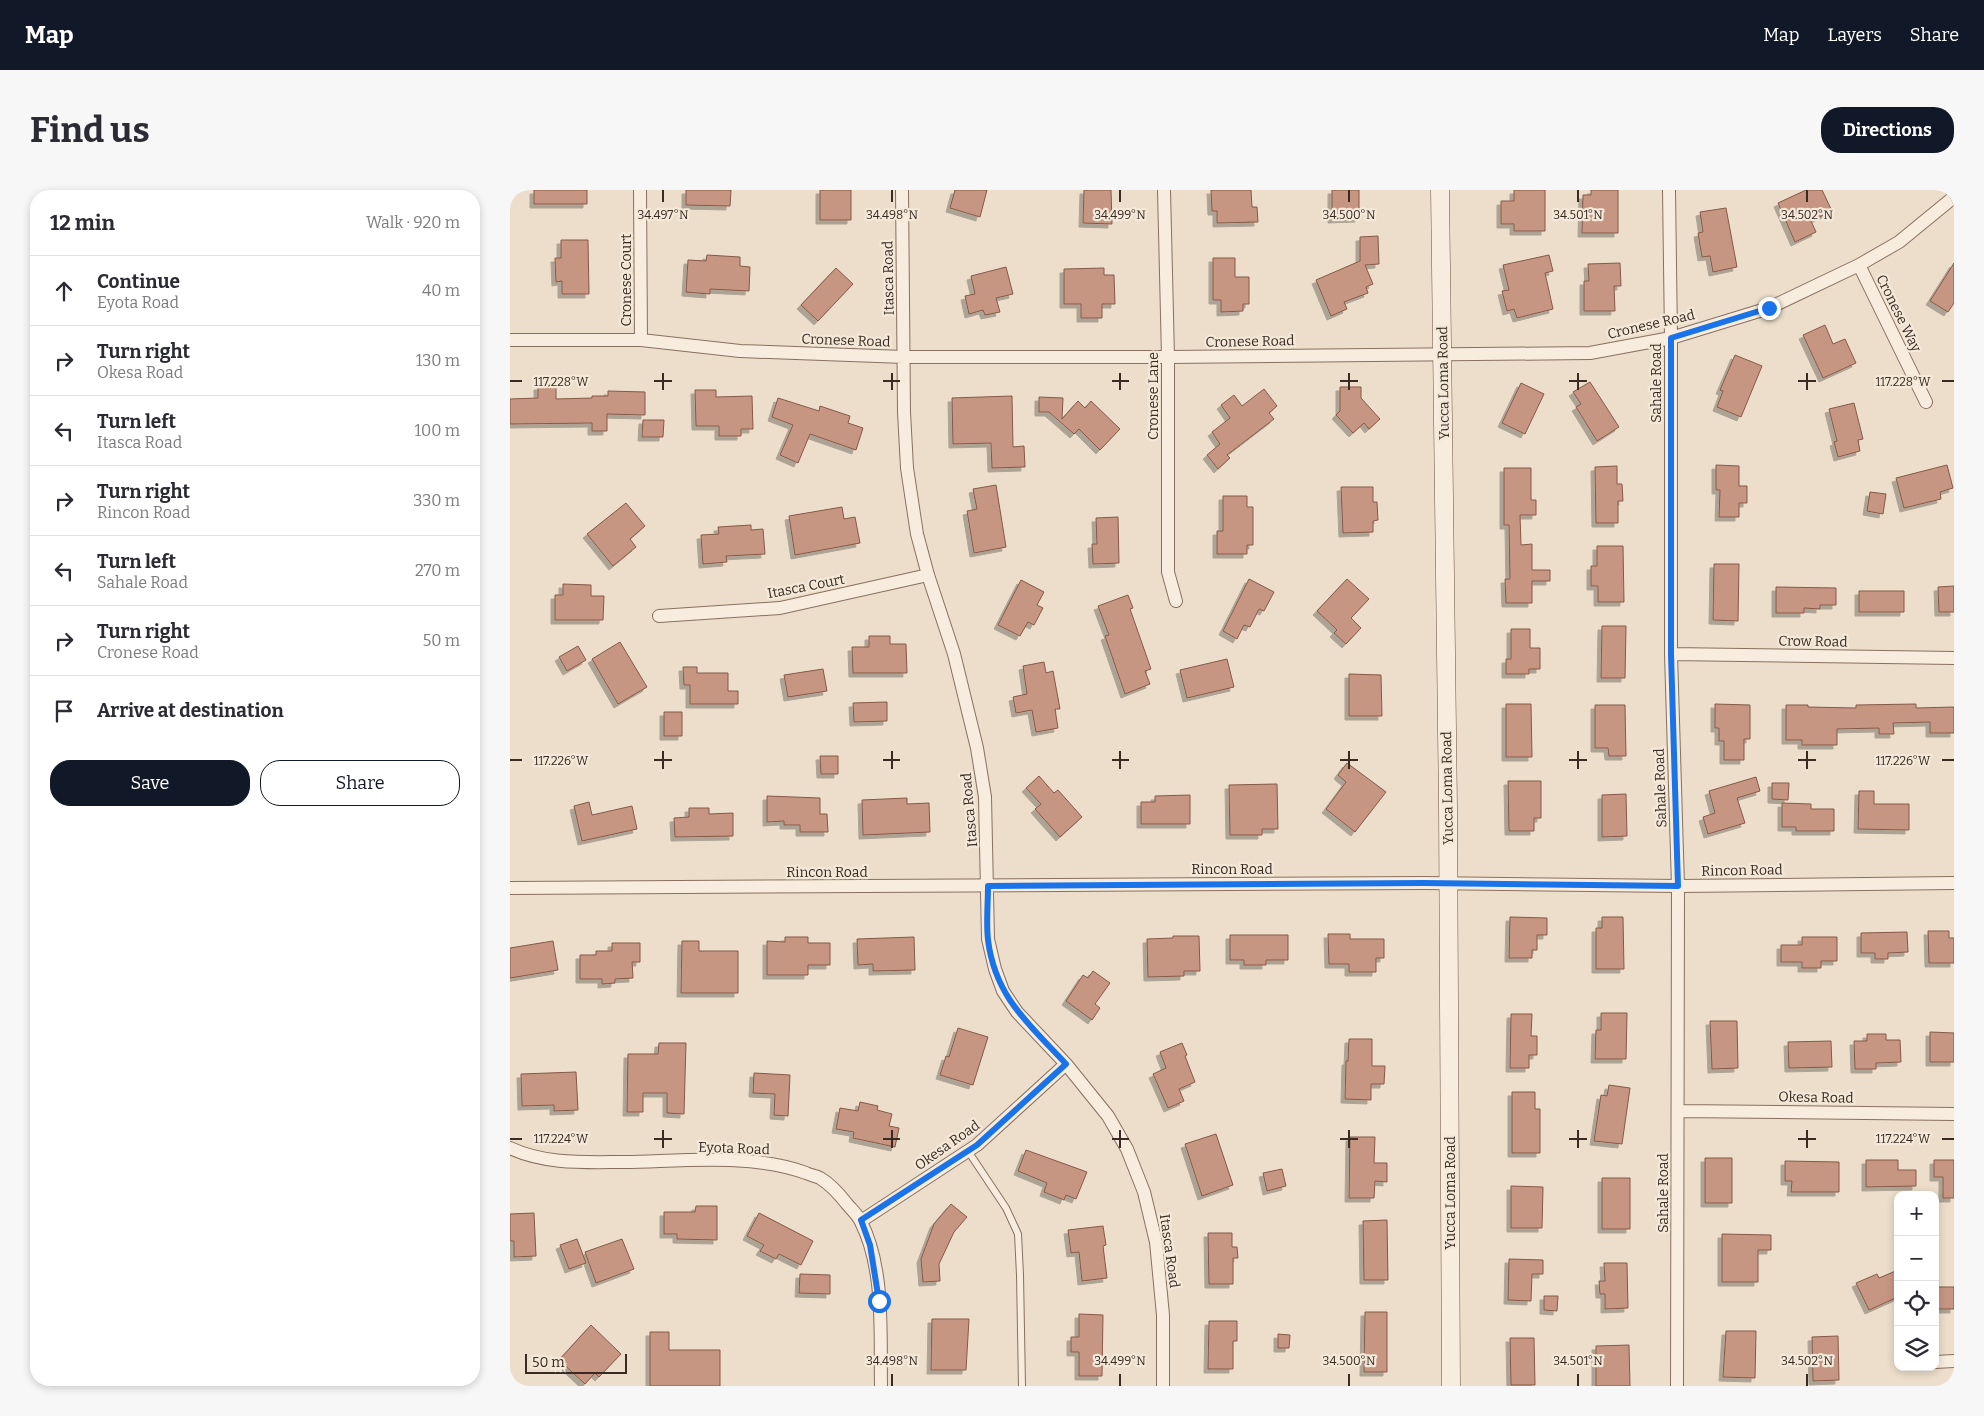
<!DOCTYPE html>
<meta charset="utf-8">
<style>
:root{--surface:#fff;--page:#f7f7f7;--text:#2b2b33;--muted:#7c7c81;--line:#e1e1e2;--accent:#111827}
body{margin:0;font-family:Bitter,serif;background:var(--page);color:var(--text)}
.controls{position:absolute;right:15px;bottom:15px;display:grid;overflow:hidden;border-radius:10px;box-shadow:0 2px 8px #0003}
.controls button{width:45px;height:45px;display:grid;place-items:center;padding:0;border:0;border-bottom:1px solid var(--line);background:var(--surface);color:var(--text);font:25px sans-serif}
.scale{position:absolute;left:15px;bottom:12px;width:102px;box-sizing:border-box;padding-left:5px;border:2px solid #392a22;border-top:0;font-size:14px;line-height:18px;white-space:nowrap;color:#392a22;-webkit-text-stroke:4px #f4e9d9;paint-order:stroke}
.stop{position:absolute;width:15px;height:15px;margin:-11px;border:4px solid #1a73e8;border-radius:50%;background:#fff}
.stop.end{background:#1a73e8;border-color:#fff;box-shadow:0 1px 5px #0008}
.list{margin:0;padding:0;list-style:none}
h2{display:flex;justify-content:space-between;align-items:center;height:65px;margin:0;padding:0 20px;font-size:21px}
h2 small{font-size:16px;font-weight:400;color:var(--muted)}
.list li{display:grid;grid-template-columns:32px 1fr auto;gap:15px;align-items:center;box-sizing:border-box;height:70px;padding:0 20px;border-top:1px solid var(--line)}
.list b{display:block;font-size:19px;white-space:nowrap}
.list p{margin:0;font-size:16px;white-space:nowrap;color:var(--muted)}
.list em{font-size:16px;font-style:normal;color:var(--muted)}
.actions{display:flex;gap:10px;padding:15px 20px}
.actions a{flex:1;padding:11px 0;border:1px solid var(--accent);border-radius:20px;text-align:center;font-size:18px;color:var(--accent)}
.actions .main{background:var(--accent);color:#fff}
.icon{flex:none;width:28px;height:28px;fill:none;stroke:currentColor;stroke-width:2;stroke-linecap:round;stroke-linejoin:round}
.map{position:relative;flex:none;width:1444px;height:1196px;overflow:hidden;border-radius:20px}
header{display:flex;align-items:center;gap:30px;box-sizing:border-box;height:70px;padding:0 25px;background:var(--accent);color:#fff}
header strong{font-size:24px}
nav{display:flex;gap:28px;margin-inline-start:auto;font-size:18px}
.intro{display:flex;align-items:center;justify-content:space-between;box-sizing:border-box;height:120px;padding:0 30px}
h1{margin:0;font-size:35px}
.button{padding:12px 22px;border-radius:20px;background:var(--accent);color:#fff;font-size:18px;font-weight:700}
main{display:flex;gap:30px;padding:0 30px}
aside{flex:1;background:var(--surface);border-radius:20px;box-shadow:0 2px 8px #0003}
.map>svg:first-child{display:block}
</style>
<header>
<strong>Map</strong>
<nav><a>Map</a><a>Layers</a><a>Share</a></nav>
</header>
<div class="intro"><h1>Find us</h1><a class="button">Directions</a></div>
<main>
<aside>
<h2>12 min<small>Walk · 920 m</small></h2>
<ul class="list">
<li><svg class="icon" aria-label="ahead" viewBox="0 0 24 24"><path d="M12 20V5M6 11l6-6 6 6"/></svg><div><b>Continue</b><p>Eyota Road</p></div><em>40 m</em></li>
<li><svg class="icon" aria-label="right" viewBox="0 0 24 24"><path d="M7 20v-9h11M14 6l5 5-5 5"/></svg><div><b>Turn right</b><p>Okesa Road</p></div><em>130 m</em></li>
<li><svg class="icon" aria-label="left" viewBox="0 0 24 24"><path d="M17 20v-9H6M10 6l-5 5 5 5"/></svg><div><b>Turn left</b><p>Itasca Road</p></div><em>100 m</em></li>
<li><svg class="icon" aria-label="right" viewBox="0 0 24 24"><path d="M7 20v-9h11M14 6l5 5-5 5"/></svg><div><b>Turn right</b><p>Rincon Road</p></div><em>330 m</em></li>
<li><svg class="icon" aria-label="left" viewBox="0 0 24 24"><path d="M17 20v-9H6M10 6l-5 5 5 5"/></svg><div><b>Turn left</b><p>Sahale Road</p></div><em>270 m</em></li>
<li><svg class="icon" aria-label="right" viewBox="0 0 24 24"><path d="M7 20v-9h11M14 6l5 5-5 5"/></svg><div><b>Turn right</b><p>Cronese Road</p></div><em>50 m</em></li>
<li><svg class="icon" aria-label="arrive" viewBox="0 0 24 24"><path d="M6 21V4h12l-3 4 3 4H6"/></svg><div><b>Arrive at destination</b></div></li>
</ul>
<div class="actions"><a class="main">Save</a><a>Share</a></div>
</aside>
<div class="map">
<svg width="1444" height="1196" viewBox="0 0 1444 1196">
<defs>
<filter id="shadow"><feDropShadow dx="-4" dy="4" stdDeviation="0" flood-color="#0004"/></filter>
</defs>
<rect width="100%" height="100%" fill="#ecdeca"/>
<path fill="#c79683" stroke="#855847" filter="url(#shadow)" d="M24,0h53v14h-53z
M176,0h45l-1,16 -44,-1z
M310,0h31v30h-31z
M445,0h32l-7,27 -30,-9z
M574,0h27l1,34 -29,-1z
M701,0h40l1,17h5l1,15 -41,1v-12h-5z
M822,0h27v28l-27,1z
M1004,0h31v41h-31v-7h-13v-23h13z
M1081,0h27v43h-36l1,-38h8z
M1296,0h16l10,21 -21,10 5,11 -21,10 -17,-39z
M1216,18l11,59 -24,5 -3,-16 -8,1 -4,-24 5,-1 -3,-20z
M868,46l1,28 -14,1 8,19 -7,3 2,6 -24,9 3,7 -16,7 -15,-36 44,-19v-24z
M51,50h27l1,54h-27v-13l-6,1 -1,-24h6z
M197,65l33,2v9l10,1 -1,24 -39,-2v5l-24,-2 2,-32 18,1z
M1039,65l4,16 -8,2 8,36 -36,9 -3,-9 -7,2 -5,-20 7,-1 -6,-25z
M703,68h22v19h14v27h-6v7l-22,1v-12h-8z
M1110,73l1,23h-7l1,25h-31v-30h5l-1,-17z
M1444,73v40l-6,9 -18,-11z
M496,77l7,27 -17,4 4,14 -15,3 -2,-5 -14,4 -4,-18 10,-2 -4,-18z
M326,78l17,16 -35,37 -17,-16z
M594,78v7h10l1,29h-13v14h-21v-14h-17v-35z
M1315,135l8,19 12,-5 11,24 -33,15 -20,-43z
M1225,165l27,11 -21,51 -24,-10 6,-16 -3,-1z
M1080,192l29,45 -22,14 -21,-34 5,-3 -8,-12z
M1011,193l23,11 -19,40 -23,-11z
M28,196h18v13l36,-1v-2h16v-5l37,1v23l-38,-1v17h-15v-8l-82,1v-25l28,-1z
M830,197h21v11l19,21 -11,10 -5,-6 -11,10 -17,-18 4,-4z
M754,199l13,17 -8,7 5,6 -47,36 3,3 -12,11 -11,-14 13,-11 -8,-12 18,-14 -9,-13 13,-10 8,11z
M185,200h21v7l36,-1 1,33h-12v7h-22v-10h-23z
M502,206l1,51 11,-1 1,21 -33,1 -1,-25 -38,1 -1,-46z
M529,207l24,1 -1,21 16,-18 7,7 6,-7 29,28 -20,21 -21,-21 -5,5 -25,-22h-10z
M268,208l41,13 1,-5 30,10 -2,7 15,5 -7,22 -46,-16 -12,29 -18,-8 13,-30 -21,-8z
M1344,213l9,36 -5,1 2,11 -22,6 -4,-15 3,-1 -8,-32z
M133,230h21l-1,17h-21z
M1206,275l23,1v20h8v17h-8v14h-20l1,-27h-4z
M1437,275l6,23 -13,4 1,7 -37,9 -8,-30z
M1107,276v18h5l1,17h-5v22h-22l-1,-56z
M994,278h27v32h5v15h-16l1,30 11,-1v26h18v11h-18v22h-26l-1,-24h5l-1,-54h-5z
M486,295l10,62 -32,6 -7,-42 10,-2 -4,-20z
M831,297h32v15h4l1,18 -5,1v11l-30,1z
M1360,302l16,2 -3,20 -16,-3z
M713,306h24v11h6v38h-6v9h-30v-23h6z
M116,313l19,23 -15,13 6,8 -23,19 -26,-32z
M332,317l2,12 11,-2 5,26 -65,12 -6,-39z
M608,327l1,46 -26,1 -1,-20h5l-1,-26z
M241,335v5l12,-1 2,25 -39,2 1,6 -24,2 -2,-29 18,-1 -1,-7z
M1087,356h26l1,56h-26v-16h-7v-20h6z
M1204,374h25l-1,57 -25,-1z
M739,389l25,13 -10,19 -5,-2 -9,18 -6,-2 -7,14 -14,-8z
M837,389l22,20 -18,19 10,10 -15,16 -12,-11 3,-3 -20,-19z
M511,390l23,12 -7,13 6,3 -9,17 -6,-3 -8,14 -22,-11z
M53,394l28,1v11h13l-1,24h-48v-25h8z
M1444,396v26h-15l-1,-25z
M1266,397l60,1v17h-16v4l-16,-1v5h-28z
M1349,401h45v21h-45z
M618,405l5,13 -3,1 21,60 -6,2 5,13 -25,10 -20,-58 4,-1 -11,-29z
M1092,436h24l-1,52h-24z
M1001,439h19v19h10v21h-11v5h-23v-15h5z
M359,446h21v8h16l1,29h-54l-1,-26h17z
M110,452l27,45 -29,17 -26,-45z
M68,456l8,14 -19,11 -8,-14z
M717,469l7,28 -47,11 -7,-28z
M534,472l2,11 7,-2 7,38h-5l3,19 -22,4 -4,-22 -16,3 -3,-16 14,-3 -4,-28z
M173,477h14v6h31v18h10v13h-48v-19h-6z
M313,479l4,22 -39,6 -4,-22z
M839,484l32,1 1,41h-33z
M377,512v19l-33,1 -1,-19z
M996,514h25l1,53h-26z
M1205,514l35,1v34h-6v21h-20v-19h-5v-13h-4z
M1406,514v4l38,-1v26h-24v-11l-37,1 1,11h-15v-6l-42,1v16h-35v-5h-16v-35h22v2l48,1v-3z
M1085,515h30l1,51h-17l-1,-8h-13z
M154,522h18v24h-18z
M310,566h18v18h-17z
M837,573l39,29 -31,40 -29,-23 20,-27 -8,-7z
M529,586l15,17 4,-3 24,27 -22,20 -25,-28 6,-5 -15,-16z
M1246,587l4,14 -23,7 8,25 -37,11 -5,-17 12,-4 -6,-22z
M998,591h33v37h-7v13h-25z
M1262,593h17l-1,17 -16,-1z
M767,594l1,45h-16v6h-32l-1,-50z
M1349,601h15v13h35v26l-51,-1z
M1116,604l1,42 -25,1v-42z
M680,605v29h-49v-22h14v-6z
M257,606l53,2v16h7l1,18h-28v-7h-16v-4l-17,1z
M397,608v6l22,-1 1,29 -67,3 -1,-35z
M79,612l3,13 40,-9 5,23 -55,12 -8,-35z
M1272,613l29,1v5h23v22h-38v-4h-14z
M179,618h20v6l24,-1v23l-58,1 -1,-19 15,-1z
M1000,727l37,1v17h-10v15h-5v8h-23z
M1092,727h21l1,52h-28v-41h6z
M1418,741h21v7h5v25h-25z
M1397,742l1,20 -20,1v6h-13v-6h-14v-20z
M818,744h22v5h34v19h-8v14h-27v-8h-20z
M720,745h58v25h-22v5h-22v-5h-14z
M663,746h26l1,35h-16v5l-36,1 -1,-38 26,-1z
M275,747h23v6h22v22h-22v10h-41v-34l18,1z
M404,747l1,33 -42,1v-7l-15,1 -1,-26z
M1292,747h35v24h-16v7h-19v-6h-21v-17h21z
M43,751l5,29 -48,8v-30z
M172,751h17v10h39v42h-57z
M102,753h28v19h-8l1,16 -18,1v4l-13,1v-5h-22v-24h16v-4h16z
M583,781l17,12 -15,21 5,4 -8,12 -26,-19 17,-26 5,3z
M1091,823h26l-1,46h-31l1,-29h5z
M1001,824h21l-1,22h6v19h-8v13h-19z
M1200,831h27l1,47 -26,1z
M448,838l30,9 -15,48 -33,-10 6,-19 3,1z
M1420,842l24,1v29h-24z
M1357,844h19v6h14l1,22 -25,1v6h-21l-1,-28h13z
M839,849h23v27h13l-1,18h-13v16l-26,-1 1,-38h2z
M1321,851l1,26 -43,1 -1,-26z
M149,853h27l-2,71 -17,-1v-20h-24v19h-16l1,-58h30z
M672,853l5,12 -2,1 10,26 -16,7 5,12 -16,7 -15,-34 13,-6 -6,-16z
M66,882l2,38 -24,1v-6l-32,1 -1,-32z
M244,883l36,2 -2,41 -14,-1 1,-21 -22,-1z
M1099,895l21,3 -8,56 -28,-3 7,-46 6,1z
M1002,902h23v17h5v44h-28z
M350,912l18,4 -1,4 15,4 -3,12 10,2 -4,19 -42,-9 1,-6 -18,-3 4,-21 18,3z
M706,944l17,51 -31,11 -17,-52z
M840,947h25l-1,26h13v19l-12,-1 -1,17h-25z
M516,960l61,22 -11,27 -10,-4 -2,5 -20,-8 3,-9 -29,-12z
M1195,968h27v45h-27z
M1356,970h32v10h18v16l-50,1z
M1424,970h20v38h-11v-21h-9z
M1275,971l54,1v30h-48l1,-11h-7z
M772,979l4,17 -19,5 -4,-18z
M1092,988h28v51h-28z
M1001,996l32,1 -1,41h-31z
M441,1014l16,13 -13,15 -15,32 1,17 -17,1 -2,-23 13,-35z
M186,1016h21v34l-40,-1v-5h-13v-22h31z
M24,1023l2,43 -22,1v-16h-4v-27z
M249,1023l54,28 -12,24 -22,-11 -3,5 -16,-8 4,-6 -17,-9z
M877,1030l1,60h-24l-1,-59z
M593,1036l3,19 -3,1 4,32 -25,3 -3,-29 -8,1 -3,-23z
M698,1043h24v14h5l1,11h-5v26h-24z
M1212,1044l49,1v15h-13v32h-36z
M67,1049l9,24 -17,6 -9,-24z
M112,1049l12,30 -38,14 -11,-31z
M999,1069l34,1v14h-11l-1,27 -23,-1z
M1094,1073h23l1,45 -23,1v-15h-5l-1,-13h6z
M1388,1080v27l-29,13 -13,-27 21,-9 2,4z
M290,1084l30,1v19l-31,-1z
M1425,1097h19v22h-19z
M1034,1106h14l-1,15 -13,-1z
M855,1122h22v60h-23z
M569,1124l24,1 -1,61h-23v-24h-8v-15h8z
M422,1129h37l-3,51h-35z
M699,1131h28v20h-4v28h-25z
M81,1135l30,29 -22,23 -4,-4 -10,11 -26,-24z
M1216,1141h30l-1,47 -32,-1z
M140,1142h19v18h51v36h-70z
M768,1144l12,1 -1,13h-11z
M1328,1146l1,44 -26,1 -1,-44z
M1000,1148h24l1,47h-24z
M1119,1155l1,41h-34v-40z"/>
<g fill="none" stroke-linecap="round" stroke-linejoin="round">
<g stroke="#887060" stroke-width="8">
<path id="service" d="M458,961l38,57 12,26 2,41 2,111"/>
</g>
<g stroke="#887060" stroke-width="14">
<path id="minor" d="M130,0l1,150
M392,0l2,222 3,56 10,66 11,41 26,79 23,94 8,49 3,142 7,30 8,22 14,21 49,52 42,52 19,33 17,43 12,50 7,73v71
M654,0l4,167v215l8,29
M1159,0l2,148v316l7,232 -1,500
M1349,75l67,137
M0,150h131l99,11 164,6h264l422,-4 81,-15 98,-30 90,-43 40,-23 55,-45
M149,426l121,-8 148,-33
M1161,464l283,4
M0,698l914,-5 254,3 276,-3
M1168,921l276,3
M0,958c36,17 77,14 115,14 58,-1 126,-9 181,11 4,2 10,3 14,5 10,6 20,17 27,26 5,6 11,11 14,18 24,47 19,112 20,164
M351,1031l116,-76 89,-81
M1425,1172l19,-1"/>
</g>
<g stroke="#6a5142" stroke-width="19">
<path id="secondary" d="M930,0l8,617 3,579"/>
</g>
<use href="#service" stroke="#f7ecdd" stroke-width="6"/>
<use href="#minor" stroke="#f7ecdd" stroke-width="12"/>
<use href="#secondary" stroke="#f7ecdd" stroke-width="18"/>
</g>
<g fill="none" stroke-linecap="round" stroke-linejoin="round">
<path stroke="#1a73e8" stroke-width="6" d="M369,1111l-9,-56 -9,-25 116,-75 89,-81c-37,-40 -71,-67 -78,-124 -2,-18 0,-36 0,-54l436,-3 254,3 -7,-232v-316l98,-30"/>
</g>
<path fill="none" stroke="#392a22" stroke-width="2" d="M153,0v12M382,0v12M610,0v12M839,0v12M1068,0v12M1297,0v12M153,183v17M382,183v17M610,183v17M839,183v17M1068,183v17M1297,183v17M0,191h12M144,191h18M373,191h17M602,191h17M830,191h18M1059,191h18M1288,191h18M1432,191h12M153,561v18M382,561v18M610,561v18M839,561v18M1068,561v18M1297,561v18M0,570h12M144,570h18M373,570h17M602,570h17M830,570h18M1059,570h18M1288,570h18M1432,570h12M153,940v18M382,940v18M610,940v18M839,940v18M1068,940v18M1297,940v18M0,949h12M144,949h18M373,949h17M602,949h17M830,949h18M1059,949h18M1288,949h18M1432,949h12M382,1184v12M610,1184v12M839,1184v12M1068,1184v12M1297,1184v12"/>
<g text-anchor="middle" stroke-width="4.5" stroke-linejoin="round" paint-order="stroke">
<g font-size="14" fill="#392a22" stroke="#f4e9d9">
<text transform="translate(378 88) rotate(-91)" y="5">Itasca Road</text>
<text transform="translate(116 90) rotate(-90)" y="5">Cronese Court</text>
<text transform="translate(1389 123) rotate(64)" y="5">Cronese Way</text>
<text transform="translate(1141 134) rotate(-13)" y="5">Cronese Road</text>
<text transform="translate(336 150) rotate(2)" y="5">Cronese Road</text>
<text transform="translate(740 151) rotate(-1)" y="5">Cronese Road</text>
<text transform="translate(933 193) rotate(-91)" y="5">Yucca Loma Road</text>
<text transform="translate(1146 193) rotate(-90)" y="5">Sahale Road</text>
<text transform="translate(643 206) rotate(-90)" y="5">Cronese Lane</text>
<text transform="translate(296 396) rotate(-11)" y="5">Itasca Court</text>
<text transform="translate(1303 451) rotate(1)" y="5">Crow Road</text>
<text transform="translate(937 598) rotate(-91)" y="5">Yucca Loma Road</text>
<text transform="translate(1150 598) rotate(-92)" y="5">Sahale Road</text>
<text transform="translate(459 620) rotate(-95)" y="5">Itasca Road</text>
<text x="722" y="684">Rincon Road</text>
<text transform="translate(1232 680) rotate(-1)" y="5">Rincon Road</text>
<text x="317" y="687">Rincon Road</text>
<text transform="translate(1306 907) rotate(1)" y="5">Okesa Road</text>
<text transform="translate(437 955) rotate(-35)" y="5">Okesa Road</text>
<text transform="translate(224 958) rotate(2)" y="5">Eyota Road</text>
<text transform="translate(940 1003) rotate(-90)" y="5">Yucca Loma Road</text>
<text transform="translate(1153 1003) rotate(-90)" y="5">Sahale Road</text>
<text transform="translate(660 1061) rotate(82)" y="5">Itasca Road</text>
</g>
</g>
<g font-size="12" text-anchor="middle" fill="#392a22" stroke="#f4e9d9" stroke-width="4.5" stroke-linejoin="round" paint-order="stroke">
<text x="153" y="29">34.497°N</text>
<text x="382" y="29">34.498°N</text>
<text x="610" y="29">34.499°N</text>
<text x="839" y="29">34.500°N</text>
<text x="1068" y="29">34.501°N</text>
<text x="1297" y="29">34.502°N</text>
<text x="1393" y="196">117.228°W</text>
<text x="51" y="196">117.228°W</text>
<text x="1393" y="575">117.226°W</text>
<text x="51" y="575">117.226°W</text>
<text x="1393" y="953">117.224°W</text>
<text x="51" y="953">117.224°W</text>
<text x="382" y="1175">34.498°N</text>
<text x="610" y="1175">34.499°N</text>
<text x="839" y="1175">34.500°N</text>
<text x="1068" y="1175">34.501°N</text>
<text x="1297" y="1175">34.502°N</text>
</g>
</svg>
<div class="controls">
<button>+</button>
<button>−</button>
<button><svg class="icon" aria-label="locate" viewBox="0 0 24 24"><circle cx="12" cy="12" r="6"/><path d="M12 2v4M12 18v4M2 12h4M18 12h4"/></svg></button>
<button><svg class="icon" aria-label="layers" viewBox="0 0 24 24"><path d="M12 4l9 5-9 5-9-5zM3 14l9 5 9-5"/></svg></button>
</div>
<div class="scale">50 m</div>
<div class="stop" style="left:369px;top:1111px"></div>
<div class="stop end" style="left:1259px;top:118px"></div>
</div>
</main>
